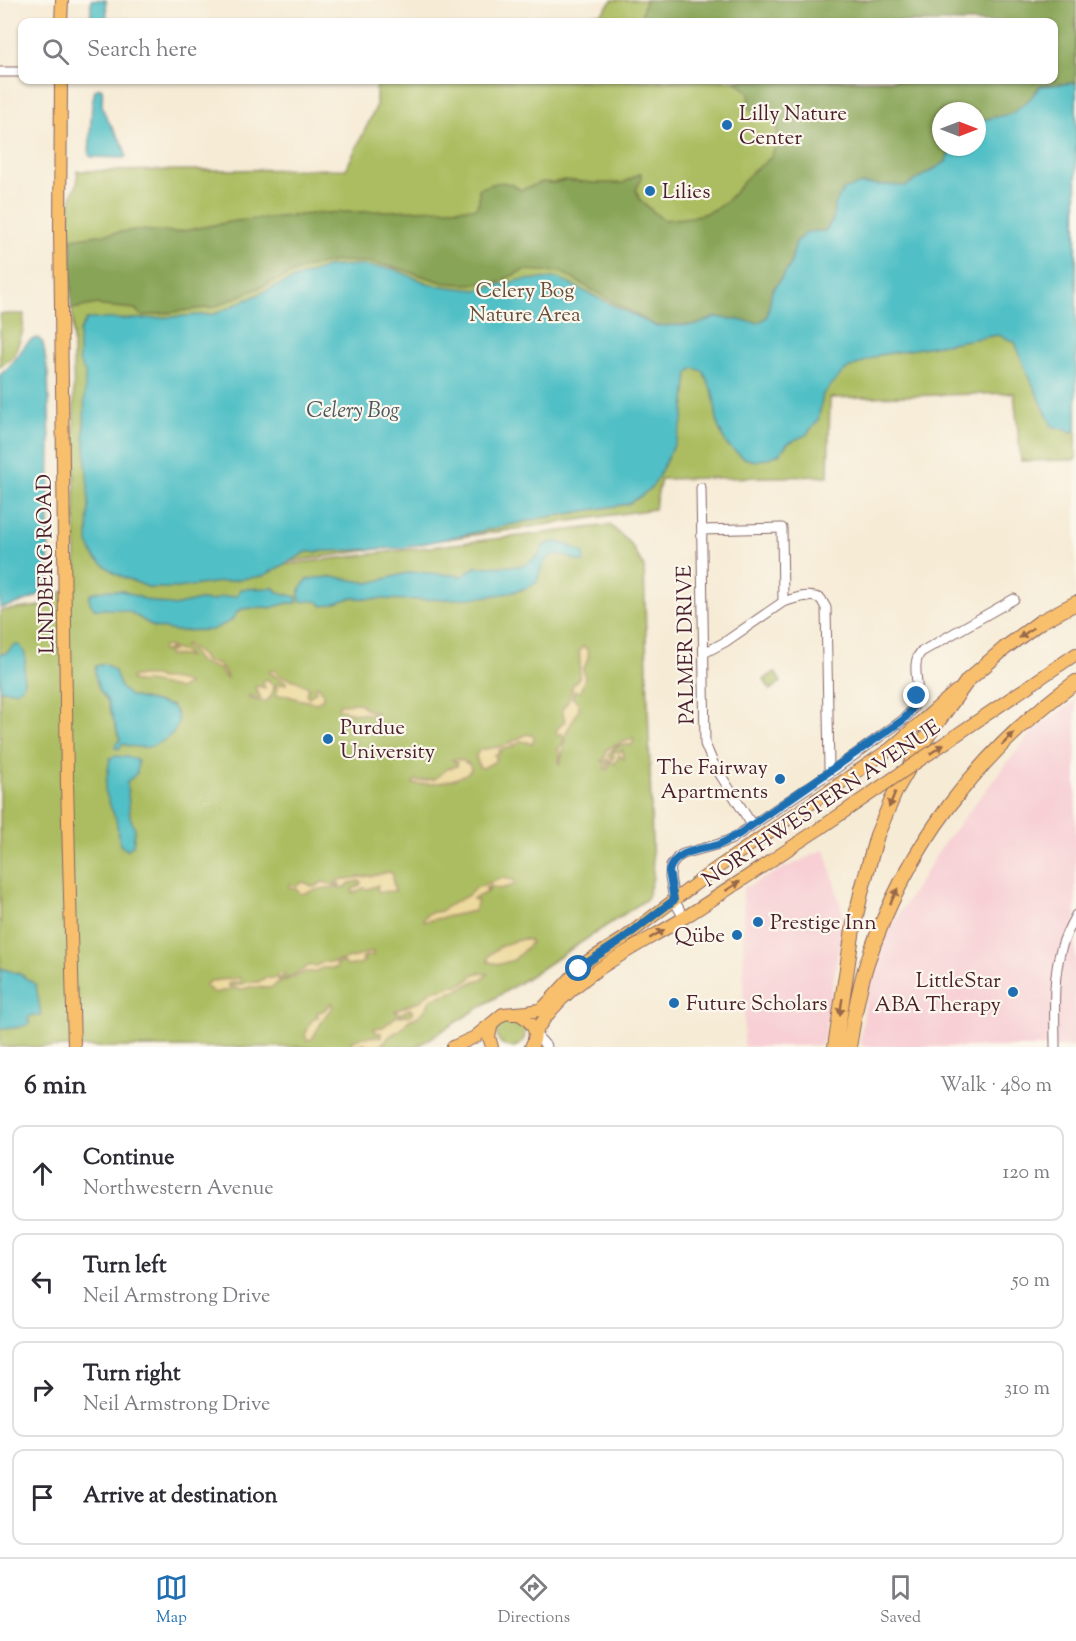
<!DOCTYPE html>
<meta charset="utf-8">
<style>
:root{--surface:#fff;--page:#f2f2f3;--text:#2b2b33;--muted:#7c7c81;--line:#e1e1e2;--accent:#1f6fb2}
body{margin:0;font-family:"Sorts Mill Goudy",serif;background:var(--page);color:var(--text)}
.compass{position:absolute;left:932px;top:102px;width:54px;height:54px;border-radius:50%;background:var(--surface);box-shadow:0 2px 4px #0004;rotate:90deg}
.stop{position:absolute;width:18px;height:18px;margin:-14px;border:4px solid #1f6fb2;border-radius:50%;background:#fff}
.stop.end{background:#1f6fb2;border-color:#fff;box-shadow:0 2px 6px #0008}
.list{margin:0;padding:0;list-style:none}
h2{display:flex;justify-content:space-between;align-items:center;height:78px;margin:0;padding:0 24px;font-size:26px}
h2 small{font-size:20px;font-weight:400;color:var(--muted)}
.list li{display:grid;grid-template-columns:39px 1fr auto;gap:18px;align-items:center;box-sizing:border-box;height:96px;margin:0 12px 12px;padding:0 12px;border:2px solid var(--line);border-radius:12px}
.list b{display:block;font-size:22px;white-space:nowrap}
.list p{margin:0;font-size:20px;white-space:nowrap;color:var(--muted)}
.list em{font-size:20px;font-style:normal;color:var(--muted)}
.icon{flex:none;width:33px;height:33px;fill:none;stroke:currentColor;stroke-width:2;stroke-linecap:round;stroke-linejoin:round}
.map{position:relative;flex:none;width:1076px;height:1047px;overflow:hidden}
.search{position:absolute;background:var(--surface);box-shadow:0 2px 4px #0004;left:18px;right:18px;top:18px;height:66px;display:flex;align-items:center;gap:15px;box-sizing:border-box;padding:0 21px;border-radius:12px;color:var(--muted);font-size:22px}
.sheet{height:510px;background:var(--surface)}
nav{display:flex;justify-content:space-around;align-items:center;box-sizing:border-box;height:84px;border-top:2px solid var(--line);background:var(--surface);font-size:16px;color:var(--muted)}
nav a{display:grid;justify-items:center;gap:3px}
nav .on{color:var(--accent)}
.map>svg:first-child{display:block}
</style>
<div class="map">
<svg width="1076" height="1047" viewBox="0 0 1076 1047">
<rect width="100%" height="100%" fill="#fbf7ec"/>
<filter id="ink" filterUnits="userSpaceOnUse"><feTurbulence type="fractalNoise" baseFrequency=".0167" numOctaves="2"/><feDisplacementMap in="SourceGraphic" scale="12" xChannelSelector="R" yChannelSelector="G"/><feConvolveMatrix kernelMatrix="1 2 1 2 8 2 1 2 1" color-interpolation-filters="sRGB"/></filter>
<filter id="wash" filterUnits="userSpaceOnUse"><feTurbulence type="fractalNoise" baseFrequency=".008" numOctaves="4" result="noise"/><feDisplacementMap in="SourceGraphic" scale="24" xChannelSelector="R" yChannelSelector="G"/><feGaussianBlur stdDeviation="1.35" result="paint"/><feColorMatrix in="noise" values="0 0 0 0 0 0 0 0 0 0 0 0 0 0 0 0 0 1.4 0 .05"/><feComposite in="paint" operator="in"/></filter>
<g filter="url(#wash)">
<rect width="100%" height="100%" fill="#f6ebd5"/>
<path fill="#f7cfd4" d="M1076,701v346h-212l-4,-5 9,-59 15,-45 60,-95 90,-114z
M825,849l19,69 -21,123 -4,4 -75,2 -1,-159z"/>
<path fill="#abbd61" stroke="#7a6e46" stroke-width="1.5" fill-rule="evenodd" d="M612,0h464v460l-55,1 -7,-68 -184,5 -2,78 -167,3 -7,30 -463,67 419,-51 20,18 14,24 9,310 -6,22 -120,79 -111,69h-416v-436l41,-5 35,-23 -4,-313c-1,-22 -4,-45 -2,-67 1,-15 10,-13 7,-32l269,-2 30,-62v-17l3,-10h675v-58h-518l66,-9zM941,111h36v36h-36z
M0,314h24l-1,17 -9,25 -14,11z
M775,672l6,10 -11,8 -6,-11z
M497 1033a14 14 0 1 1 28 0a14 14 0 1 1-28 0Z"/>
<path fill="#88a457" stroke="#696241" stroke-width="1.5" d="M645,0h431v83l-36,3 -9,13 -20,15 -34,7v-10h-36v36h10l-5,15 -40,24 -44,-2 -28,23 -1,13 -8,11 -18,1 -11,10 -6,24 -18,25 -5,26 -9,6 -42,-6 -19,8 -42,1 -94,-54 -37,-2 -27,13 -33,1 -19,-1 -51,-16 -27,-5 -30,-1 -32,7 -91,39 -72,9 -7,-7 -33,-3 -4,-2 -27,5v-70l64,-9 42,2 58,-11 88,-8 153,-5 3,-7v-12c19,-8 25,-10 42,1l21,-8 11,1 11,-3 30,3h29l18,-10v7l-5,10 4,10 23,20c17,-2 34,-2 50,-10 17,-8 27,-26 40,-39 6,-5 14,-8 18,-15 6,-10 7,-19 6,-31 -10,-9 -22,-11 -32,-20l5,-6 -2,-7 -13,-12h319v-58h-414z"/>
<path fill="#eeda9e" stroke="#9c7c64" stroke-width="1.5" d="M186,644l15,11 5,7 11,1 9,11 1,5 -8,-10c-2,0 -19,-7 -20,-8 -7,-4 -4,-11 -15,-14z
M164,646c9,0 11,6 21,6l4,6 -3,-2 -18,-1v-3l5,-1 -3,-2 -7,3 -1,-3z
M582,647l4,1c5,8 1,14 -3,21l2,9 -5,14 -6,-1 -2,7 6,4 1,7 -12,22 -7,34 -1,-1 1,-10 -2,-5 5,-5 1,-8 -3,-3 -3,3 -2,-3 2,-5 7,-7 -3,-12 6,-7 5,-17 7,-9c-1,-9 1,-15 -1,-24z
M274,670c7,8 11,7 20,10 6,1 9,6 15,7l-3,7 3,3 7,-6 -1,-4 3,-2 5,9v4l-7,5 -19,-4 -11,-4 -10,1 2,-7 -3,-3 -1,1 -2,8 -5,6h-8l-10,-3 -1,-2 2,-1 8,4 3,-1 -6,-10 2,-2 8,2 -2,-5 1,-3 3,-1 6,6 13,-1v-2l-16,-9v-2z
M133,676h22l5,3c7,-1 20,2 27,4l1,1 -9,5c-9,-3 -17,-4 -26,-6 -7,-2 -14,1 -21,-2l-1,-3z
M357,703l4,1 4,5 14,4c-12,2 -30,1 -41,-5l2,-4z
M527,734l7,2 -1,7 -4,1 -1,-2 -8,-1 -3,3 -5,1 1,2 -14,3 1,3 -6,2 3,2 -3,5 -11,6 -4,-1 -3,-11 3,-6 25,-4z
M633,738l1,1 -2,6c-9,-1 -19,0 -23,10l1,3 2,1 2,-2 -1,-6 6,1 4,-2 1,9 -5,-4 -4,9 -4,-3 -4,9 -3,-1 5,-8 -2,-2 -3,3 -2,-1 4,-6 1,-6z
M451,759l11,1 8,5 1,5c-13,12 -40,15 -58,14l2,-4 4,1 16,-2 12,-10 10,-3v-3z
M389,872l4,2v8l2,9 -16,1 -2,-4 1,-3 -10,4 -5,-1 -6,4 -4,1 -1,-3 8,-5 1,-3 -2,-1 -9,2 -6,5 -10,-1 -19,3 -14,4 -6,-6 -4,1 -2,-2 1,-3 6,2 7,-4c13,4 6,8 20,0l16,4 1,-2 -4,-2 2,-2 39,-5z
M502,878l11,2 2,2 -1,3 -14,4 -10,-3 -4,2v1h3v2l-16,8 5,2 -4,10 -48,10h-2l-1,-2 6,-6 12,-2 7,-5 19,-10 9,-8z
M523,939l6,1 2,3 -17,17 -14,4 -12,-2v-5c9,-11 22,-15 35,-18z
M371,952h2v4c-4,1 -8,-2 -11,3l3,2 -6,3 -11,2 -6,-4 -6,2 1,2 -1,2h-14l-8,4h-8l-30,12 -6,4 -20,-1 -11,3 -3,-2 -22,5 -9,-8 6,-4 29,-3 1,2 -2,2 -11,2v2l2,1 18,-5h10l7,-4h10l4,-4 5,-1v3l-7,3 2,3c9,-6 23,-9 29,-16h8l7,-4c13,2 34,-6 48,-10z
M479,973l9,1 -6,5 -7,2 -17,9 -27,9 -6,11 -8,7 -8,3 -9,10 -9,5 -12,12h-13l1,-2 -3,-2 -9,3 -4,-2v-2c13,-6 16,-6 30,-5v-4l-6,-1 -1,-4 9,-1 14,-11 14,-1 2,-3 -3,-3 -10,5 -5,-3 27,-11 10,-10 10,-1 11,-4h7l9,-5 5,-6z
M331,1003l2,3 -9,12 -12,21 -5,1 -2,-5 7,-15 6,-3 -1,-5 6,-1z"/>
<path fill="#51c0c6" stroke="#4e7078" stroke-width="1.5" d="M91,0h15l1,22h-18l2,-7z
M1076,83v347l-4,2 -20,-6 -26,-56 -11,-28 -17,-7 -119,20 -34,15 -22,24 -5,27 -12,14 -18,8 -9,11 -10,4 -14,3 -11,-3 -17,-13 -9,-19 -5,-33 -10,-22 -9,-3 -6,5 -5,47 -7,21 -21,42 -12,12 -15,9 -86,14 -139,30 -96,4 -44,24 -86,12h-27l-34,-14 -21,-16 -7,-15 1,-40 -5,-72 1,-58 -6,-12v-29l8,-13h53l75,-5 71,-32 41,-15 30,-2 36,4 39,16 44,5 45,-10 37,-2 97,48 42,-1 19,-8 42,6 9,-6 5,-26 18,-25 6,-24 11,-10 18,-1 8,-11 1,-13 9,-17 19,-6 44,2 40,-24 5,-15h26v-26l34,-7 19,-15 10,-13z
M100,88l2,1c1,5 0,10 0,15 3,20 21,32 24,52l-2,2 -32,-1 -3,-2 3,-51 3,-14z
M38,338l5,5 5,31 2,74 -2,132c0,2 -2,7 -3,9 -7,10 -34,17 -45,19v-233c5,-4 10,-9 14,-14 8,-9 11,-21 24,-23z
M557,542c10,1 17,7 27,11v9c-7,0 -12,-4 -19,-6 -20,-6 -24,12 -28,26l-3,2c-32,20 -142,16 -182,14 -10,2 -18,7 -29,8 -7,-9 -14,-3 -23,-5l-1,-8 3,-7 5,-6 7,-2 22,-1 33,6 38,-10 11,-1 44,4 13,-9 41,-1 9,-1 15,-11 3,-8 6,-3z
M274,588l3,4 20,5v6h-9l-18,5 -4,-1 -24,2 -5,3 -6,9 -19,9 -37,1 -21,-4 -24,-15 -13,-3h-22c-5,-4 -8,-11 -3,-16l13,-3 18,1 24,9 27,6 26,-6 12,1 9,-4 16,-1 3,-7z
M15,645h4c12,10 3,24 5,36l-1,5 -7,5 -16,-1v-36l6,-1z
M105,664l10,7 6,17 9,8 42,10c3,4 6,9 6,14 1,14 -20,25 -31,27 -8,1 -17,-1 -25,-3l-3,5 -4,-1 1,-5 4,-3 -13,-40c-8,-9 -14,-22 -11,-34z
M115,756l19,2 4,3 -1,12 -10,9 3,35 5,12 -2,16 -6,5 -7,-5 -4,-26 -5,-11 -6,-18 5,-32z
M0,968l20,6 16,11 5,31 -7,-1 -4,1 -2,5 2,2c-9,6 -20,5 -30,6z"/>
</g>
<g filter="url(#ink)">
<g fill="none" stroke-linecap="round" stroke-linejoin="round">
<g stroke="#866666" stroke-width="11">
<path id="minor" d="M0,72h22
M701,488l4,256 8,19 39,62
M702,530l80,-2 1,74 -58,40 -21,11
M783,602c13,-4 25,-9 38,-3l5,9 3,159 2,5
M684,918l-10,-18 -4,-23 1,-11 7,-9 5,-3 36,-10 13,-5 99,-67 72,-52c7,-7 13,-14 14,-25 2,-14 -6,-32 4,-43l93,-53
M536,1035l11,12
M1055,1047c0,-32 -3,-66 6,-98 3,-11 9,-23 15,-34"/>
</g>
<g stroke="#866666" stroke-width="14">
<path id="major" d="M61,22l1,-22
M61,80l-1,149 7,554 7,264
M955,736l121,-82
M517,1013c15,8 23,18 14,34
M492,1023l-3,14 3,10
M535,1033c33,-55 95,-82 147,-114 46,-29 91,-60 137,-90
M453,1047l22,-10 28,-23 25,-2 11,-2 5,-3 35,-38 9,-8 35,-22 88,-67 179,-123 66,-58"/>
</g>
<g stroke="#866666" stroke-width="16">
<path id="highway" d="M835,1047l18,-118 9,-40 15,-54 19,-45 30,-52 42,-58 37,-32 35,-26 36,-19
M849,1047c5,-29 9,-57 18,-84 38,-114 112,-212 209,-281"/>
</g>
<use href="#minor" stroke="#fff" stroke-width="9"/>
<use href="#major" stroke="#f8bf6c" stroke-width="12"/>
<use href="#highway" stroke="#f8bf6c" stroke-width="14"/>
<g stroke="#866666" stroke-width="14" stroke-linecap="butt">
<path id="major-bridge" d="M819,829l136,-93"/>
</g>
<use href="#major-bridge" stroke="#f8bf6c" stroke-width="12"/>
</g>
<defs><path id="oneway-solid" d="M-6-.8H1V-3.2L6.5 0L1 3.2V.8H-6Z" transform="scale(1.5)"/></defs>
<g fill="#986748">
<use href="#oneway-solid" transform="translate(1026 633) rotate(144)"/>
<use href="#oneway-solid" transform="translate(1008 739) rotate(-45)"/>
<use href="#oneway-solid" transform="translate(937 749) rotate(-34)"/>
<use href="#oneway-solid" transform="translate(892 800) rotate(112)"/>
<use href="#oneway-solid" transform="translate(733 886) rotate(-33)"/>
<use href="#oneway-solid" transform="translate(894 896) rotate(-65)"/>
<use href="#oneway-solid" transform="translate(657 934) rotate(-31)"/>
<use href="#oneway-solid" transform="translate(841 1007) rotate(99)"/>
</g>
</g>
<g fill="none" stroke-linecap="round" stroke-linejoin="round" filter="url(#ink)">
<path stroke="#1f6fb2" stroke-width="8" d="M579,969l9,-7 35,-23 51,-39 -5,-29c6,-21 32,-21 49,-26 7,-3 14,-7 21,-11l164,-114c7,-7 12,-14 14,-24"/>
</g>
<g fill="#1f6fb2" stroke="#fbf7ec" stroke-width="2">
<circle cx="727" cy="125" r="6"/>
<circle cx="650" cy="191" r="6"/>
<circle cx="328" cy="739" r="6"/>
<circle cx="780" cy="779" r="6"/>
<circle cx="758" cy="922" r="6"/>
<circle cx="737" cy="935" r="6"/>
<circle cx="1013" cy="992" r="6"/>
<circle cx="674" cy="1003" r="6"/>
</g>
<g text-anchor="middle" stroke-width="4.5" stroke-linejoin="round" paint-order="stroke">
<g font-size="21" fill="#4a1f2b" stroke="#fbf7ec" text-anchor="start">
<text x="739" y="120">Lilly Nature<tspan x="739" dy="24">Center</tspan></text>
<text x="662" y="198">Lilies</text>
<text x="340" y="734">Purdue<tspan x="340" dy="24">University</tspan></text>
<text x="768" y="774" text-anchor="end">The Fairway<tspan x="768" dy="24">Apartments</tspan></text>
<text x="770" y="929">Prestige Inn</text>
<text x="725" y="942" text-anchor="end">Qübe</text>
<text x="1001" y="987" text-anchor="end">LittleStar<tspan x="1001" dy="24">ABA Therapy</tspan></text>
<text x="686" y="1010">Future Scholars</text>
</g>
<g font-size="21" fill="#674e3b" stroke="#fbf7ec">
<text x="525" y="297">Celery Bog<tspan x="525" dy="24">Nature Area</tspan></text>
</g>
<g font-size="21" fill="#4a1f2b" stroke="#fbf7ec">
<text transform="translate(45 564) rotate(-91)" y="7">LINDBERG ROAD</text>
<text transform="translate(685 645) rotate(-91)" y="7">PALMER DRIVE</text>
<text transform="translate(821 803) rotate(-34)" y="7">NORTHWESTERN AVENUE</text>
</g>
<g font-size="22" font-style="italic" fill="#4c5761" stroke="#fbf7ec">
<text x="353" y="417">Celery Bog</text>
</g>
</g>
</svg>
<svg class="compass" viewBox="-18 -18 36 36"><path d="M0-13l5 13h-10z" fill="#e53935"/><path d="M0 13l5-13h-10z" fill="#7c7c81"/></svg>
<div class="stop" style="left:579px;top:969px"></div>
<div class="stop end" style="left:917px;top:696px"></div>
<div class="search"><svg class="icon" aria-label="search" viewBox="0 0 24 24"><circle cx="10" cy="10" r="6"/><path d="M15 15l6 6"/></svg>Search here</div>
</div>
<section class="sheet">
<h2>6 min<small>Walk · 480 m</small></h2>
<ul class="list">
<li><svg class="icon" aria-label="ahead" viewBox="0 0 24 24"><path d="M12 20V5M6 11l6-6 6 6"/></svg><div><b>Continue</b><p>Northwestern Avenue</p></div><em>120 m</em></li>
<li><svg class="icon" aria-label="left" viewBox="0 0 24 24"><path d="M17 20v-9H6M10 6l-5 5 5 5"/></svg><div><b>Turn left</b><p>Neil Armstrong Drive</p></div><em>50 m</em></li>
<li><svg class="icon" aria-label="right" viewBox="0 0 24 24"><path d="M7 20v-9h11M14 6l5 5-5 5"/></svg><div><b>Turn right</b><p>Neil Armstrong Drive</p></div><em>310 m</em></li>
<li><svg class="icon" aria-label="arrive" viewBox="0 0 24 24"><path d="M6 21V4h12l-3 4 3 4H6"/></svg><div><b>Arrive at destination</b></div></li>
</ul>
</section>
<nav>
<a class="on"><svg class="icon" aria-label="map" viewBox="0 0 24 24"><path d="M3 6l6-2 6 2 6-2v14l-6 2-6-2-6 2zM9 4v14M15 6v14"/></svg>Map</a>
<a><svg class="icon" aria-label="directions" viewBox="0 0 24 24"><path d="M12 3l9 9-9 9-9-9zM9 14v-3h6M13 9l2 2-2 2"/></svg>Directions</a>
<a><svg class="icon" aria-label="saved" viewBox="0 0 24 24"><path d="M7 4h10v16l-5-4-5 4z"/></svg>Saved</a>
</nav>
